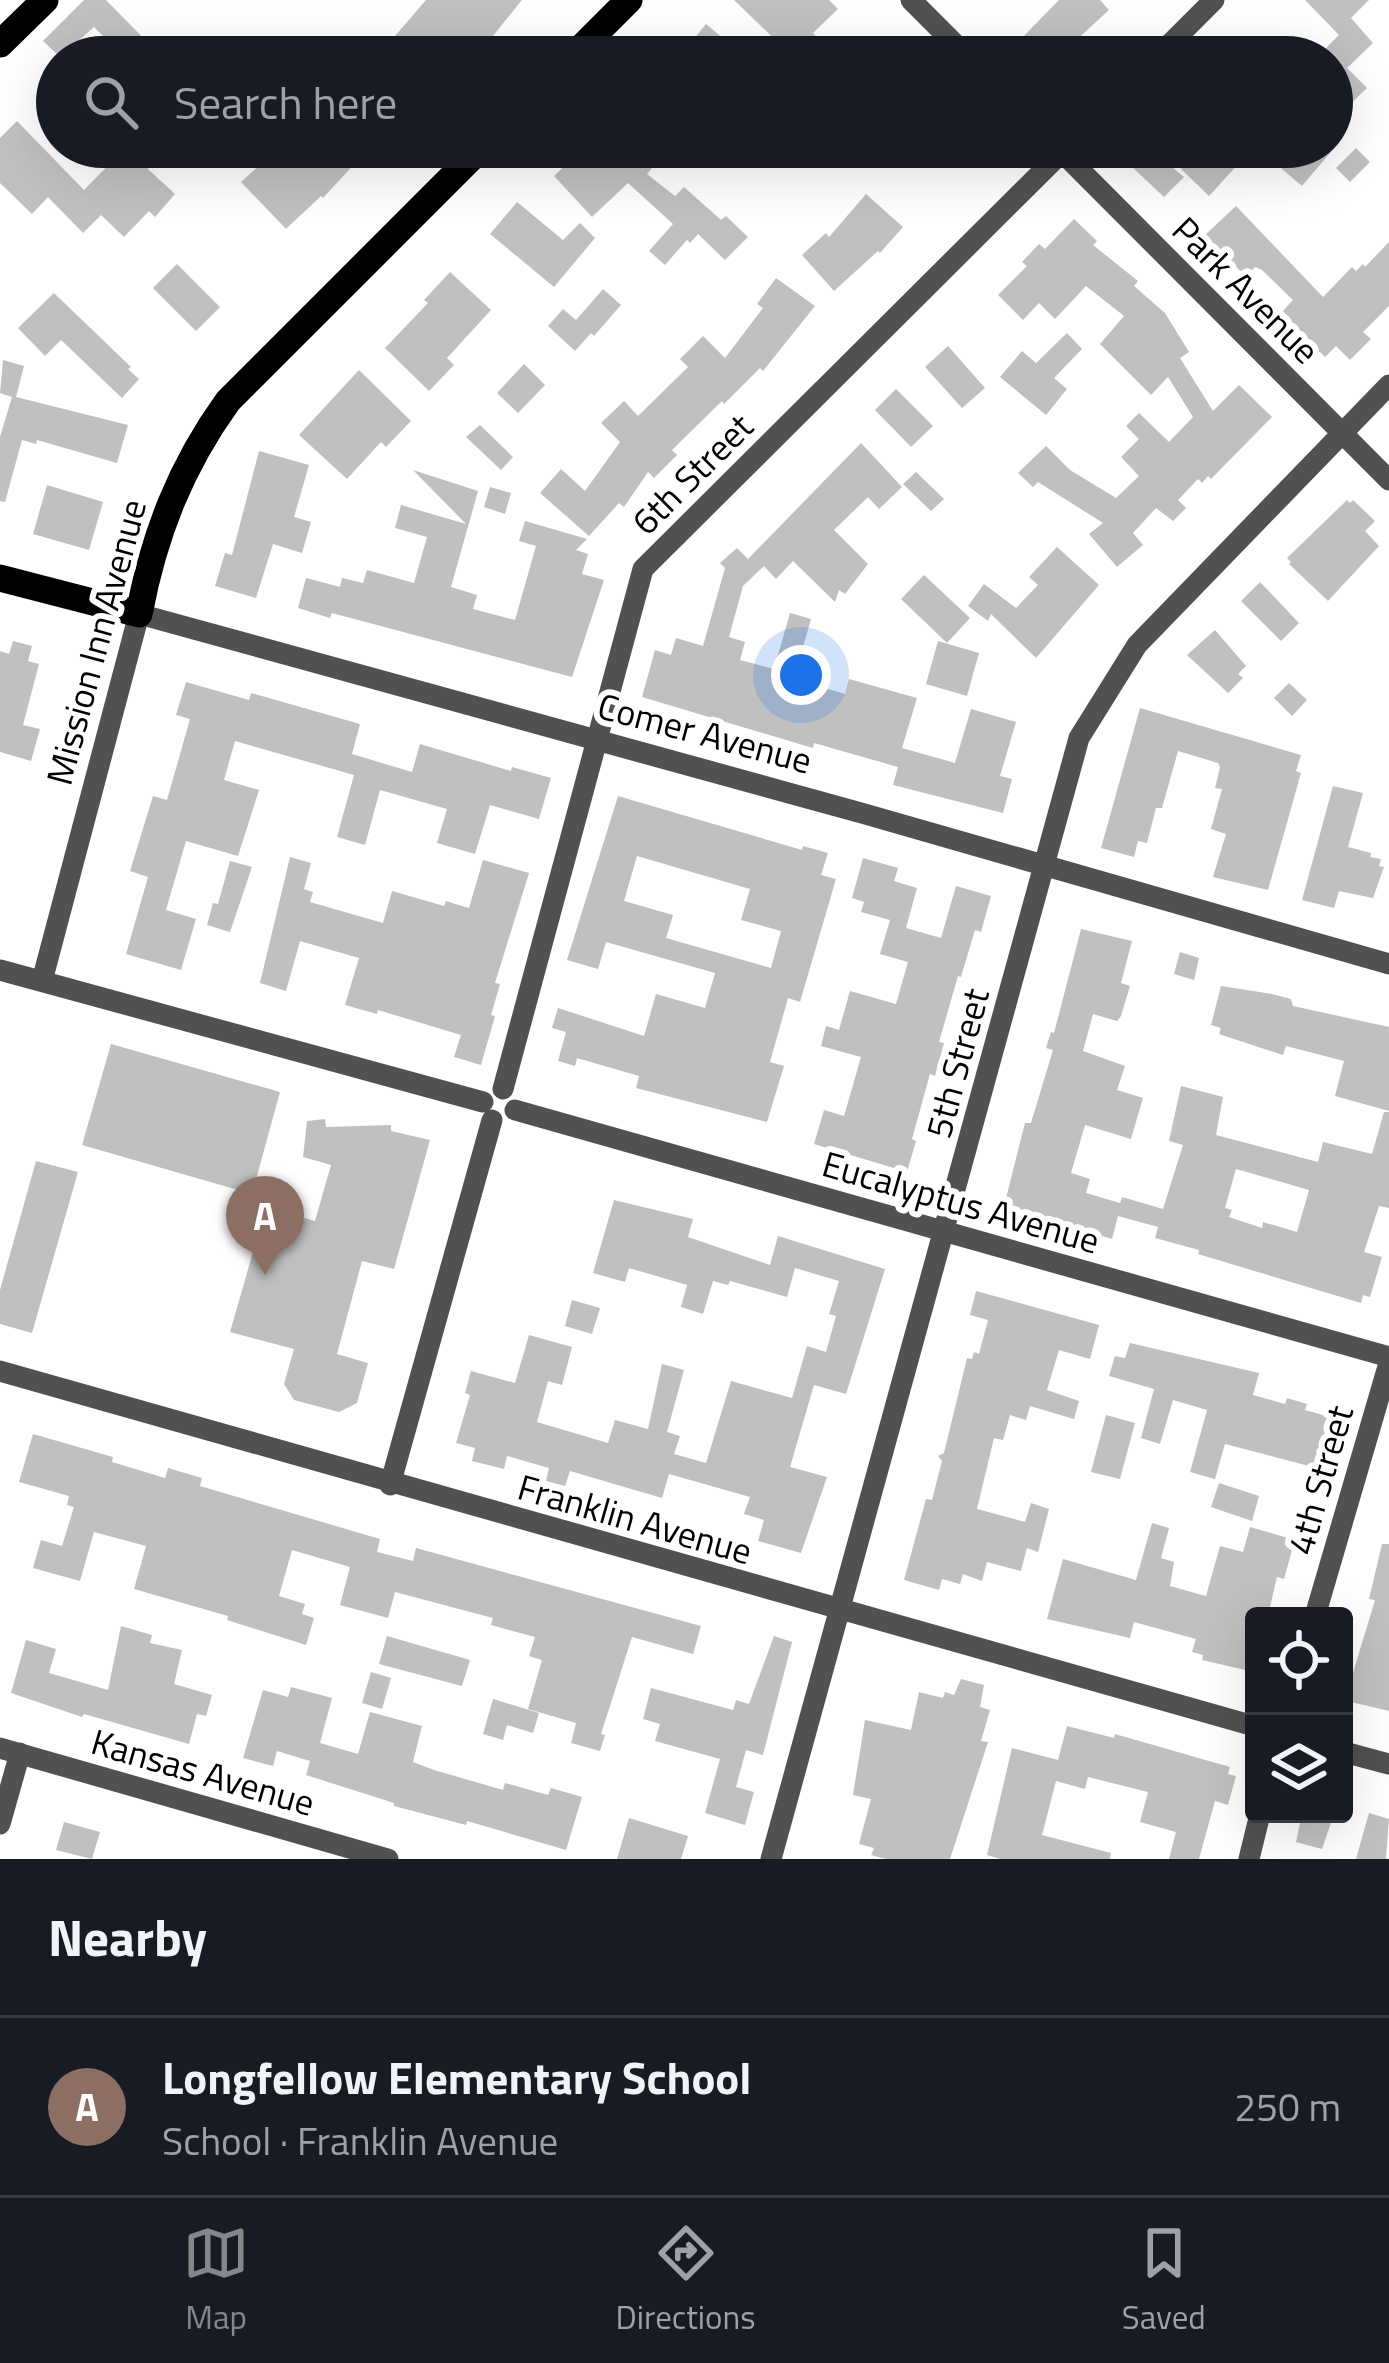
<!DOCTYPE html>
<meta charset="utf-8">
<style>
:root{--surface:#171b24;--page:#20242c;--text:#f1f3f6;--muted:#9ea1a6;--line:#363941;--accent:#858687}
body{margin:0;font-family:"Titillium Web",sans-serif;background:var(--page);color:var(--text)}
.controls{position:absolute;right:36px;bottom:36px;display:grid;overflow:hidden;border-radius:12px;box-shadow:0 12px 48px #0002}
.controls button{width:108px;height:108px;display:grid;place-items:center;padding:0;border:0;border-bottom:3px solid var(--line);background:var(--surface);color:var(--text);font:60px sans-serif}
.you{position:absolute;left:801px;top:675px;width:42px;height:42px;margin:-30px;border:9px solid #fff;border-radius:50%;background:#1a73e8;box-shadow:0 0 0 18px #1a73e833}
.badge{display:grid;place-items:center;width:78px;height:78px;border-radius:50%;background:var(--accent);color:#fff;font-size:39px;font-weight:700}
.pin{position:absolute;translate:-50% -99px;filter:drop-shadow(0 3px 6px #0008)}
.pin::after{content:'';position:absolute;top:63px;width:42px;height:36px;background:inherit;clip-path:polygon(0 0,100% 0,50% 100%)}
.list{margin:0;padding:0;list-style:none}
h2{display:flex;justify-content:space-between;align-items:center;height:156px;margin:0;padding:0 48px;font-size:51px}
h2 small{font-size:39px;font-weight:400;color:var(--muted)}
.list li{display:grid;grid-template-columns:78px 1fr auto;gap:36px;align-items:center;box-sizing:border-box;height:180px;padding:0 48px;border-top:3px solid var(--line)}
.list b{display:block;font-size:45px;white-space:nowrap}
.list p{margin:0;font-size:39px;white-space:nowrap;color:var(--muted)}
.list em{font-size:39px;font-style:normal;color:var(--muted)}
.icon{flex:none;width:66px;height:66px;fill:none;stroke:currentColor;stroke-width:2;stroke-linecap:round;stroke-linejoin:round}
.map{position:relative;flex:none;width:1389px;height:1859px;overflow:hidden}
.search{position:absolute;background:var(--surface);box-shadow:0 12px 48px #0002;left:36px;right:36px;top:36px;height:132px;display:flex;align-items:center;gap:30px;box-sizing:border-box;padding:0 42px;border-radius:66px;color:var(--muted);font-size:45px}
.sheet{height:336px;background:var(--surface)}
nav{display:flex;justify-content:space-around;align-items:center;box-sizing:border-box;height:168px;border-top:3px solid var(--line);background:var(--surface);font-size:33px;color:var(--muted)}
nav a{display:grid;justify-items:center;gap:6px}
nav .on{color:var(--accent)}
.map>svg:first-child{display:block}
</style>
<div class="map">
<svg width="1389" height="1859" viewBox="0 0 1389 1859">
<rect width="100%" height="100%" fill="#fff"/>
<path fill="#c0c0c0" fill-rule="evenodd" d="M84,0h22l56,57h-38l-30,-30 -34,30 -17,-16z
M426,0h96l-46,57h-13l-11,-10 -9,10h-66z
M734,0h95l9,9 -25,24 9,10 -14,14h-15z
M1059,0h41l9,10 -37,34 13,13h-62l-10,-10z
M1305,0h64l-18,18 22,25 -26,25 20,20 -25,24 -10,-10v-45h-15l22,-22z
M706,24l40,33h-67z
M895,36l21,21h-43z
M17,121l67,69 42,-43h44l-22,22 27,25 -20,23 -6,-6 -25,26 -23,-22 -18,18 -35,-36 -16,17 -32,-31v-45z
M279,147h91l-47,51 -2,-2 -35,33 -45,-47z
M584,147h85l-22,27 28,22 9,-9 37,33 5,-4 22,21 -23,23 -27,-26 -8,9 -3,-3 -22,25 -16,-14 24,-27 -45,-41 -36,34 -38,-41z
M1148,147l36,30 -20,20 -33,-31z
M1202,147h52l-45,49 -28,-27z
M1256,147h79l-33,39z
M1356,148l14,14 -20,20 -14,-14z
M866,194l37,33 -23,26 -2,-2 -44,40 -32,-36 24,-22 3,4z
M517,202l46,38 17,-17 15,15 -41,49 -64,-53z
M1236,206l87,91 29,-30 4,4 7,-7 2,3 24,-25v64l-26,26 8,7 -21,21 -14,-14 -11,11 -44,-44 12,-13 -31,-30 -7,-3 -9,10 -41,-42z
M1074,219l23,22 -4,4 45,36 -4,5 31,27 24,39 -9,6 33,53 26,-26 33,32 -61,62 -3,-3 -6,7 -4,-4 -20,21 8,8 -13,13 -17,-13 -23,25 10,12 -26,22 -28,-33 14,-11 -65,-41 -5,5 -15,-14 28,-27 24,24 46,28 23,-22 -18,-19 18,-18 -13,-13 13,-13 30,29 24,-25 -25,-40 -17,18 -51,-51 24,-28 -38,-30 -31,33 -16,-16 -16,17 -25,-25 29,-29 -5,-4 17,-18 6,5z
M177,264l43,43 -24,24 -43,-43z
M450,272l41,38 -44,48 7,7 -25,26 -44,-43 43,-45 -4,-3z
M776,278l39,28 -52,65 -3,-3 -36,36 -2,-3 -50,49 5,5 -23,23 -6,-6 -24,35 -5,-4 -30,33 -49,-43 21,-24 24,22 35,-49 -19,-19 23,-22 14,15 50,-49 -8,-8 23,-23 22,22 38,-50 -6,-4z
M603,289l18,16 -27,31 -3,-3 -16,18 -27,-25 15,-17 13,11z
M54,293l77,74 -3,2 11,10 -17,19 -61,-58 -16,16 -27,-28z
M1067,333l15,16 -28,29 13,11 -21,26 -46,-38 22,-26 14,12z
M948,346l37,42 -23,20 -37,-41z
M3,360l21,6 -8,31 112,28 -11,38 -80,-23 -1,4 -14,-4 -17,62 -5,-1v-64l12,-40 -12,-4z
M524,364l21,21 -27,28 -21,-20z
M359,370l52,51 -25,26 -5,-5 -34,37 -48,-44z
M896,389l37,37 -22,21 -36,-37z
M480,425l33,32 -12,13 -35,-33z
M861,443l41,44 -23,22 -11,-12 -34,33 34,34 -23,30 -6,-4 -4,12 -42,-41 -17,18 -12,-13 -21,20 -14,51 16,5 -5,18 34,9 16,-56 21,6 -17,60 51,15 4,-15 68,19 -15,50 53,15 16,-54 45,13 -16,54 12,3 -9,34 -110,-28 5,-18 -84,-24 -1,5 -171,-51 13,-47 16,5 5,-17 27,8 22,-78 -5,-5 17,-15 11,11z
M259,451l50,14 -15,52 17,5 -9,31 -29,-9 -17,54 -41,-12 10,-33 7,2z
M413,470l65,21 -27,96 26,8 -4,14 42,11 21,-74 -17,-5 6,-20 62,18 -11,11 12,4 -6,20 22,6 -32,97 -240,-64 -2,5 -32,-10 8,-30 34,9 2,-9 21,5 4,-13 47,13 13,-46 -32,-9 6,-23 65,19z
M916,472l28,27 -13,12 -28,-27z
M47,485l56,17 -14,48 -56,-16z
M490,487l21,6 -6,21 -21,-7z
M1347,500l3,3 3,-3 22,21 -10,10 14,15 -51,55 -39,-37 2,-2 -4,-4z
M1057,547l42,38 -63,73 -45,-44 -3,7 -20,-15 16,-22 32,24 22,-23 -9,-8z
M924,575l46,43 -23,25 -46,-44z
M1260,582l39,41 -18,18 -40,-40z
M1215,630l31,36 -8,8 5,4 -15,15 -41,-38z
M13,641l19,5 -4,15 11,3 -16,61 17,4 -9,32 -31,-9v-101l9,3z
M938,641l41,12 -12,43 -41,-12z
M186,682l63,18 2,-7 109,31 -8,30 60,18 8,-28 91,27 1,-4 39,11 -12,41 -49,-14 -15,49 -38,-11 10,-34 -67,-19 -15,55 -28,-8 17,-62 -119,-34 -11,39 35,10 -21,66 -52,-15 -20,69 30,9 -15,51 -55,-16 22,-77 -18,-6 23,-75 14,4 23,-81 -14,-4z
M1289,683l18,17 -15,16 -18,-18z
M1140,708l161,47 -5,16 5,2 -33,117 -55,-13 13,-43 -15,-5 11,-40 -7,-1 5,-21 -2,-4 -40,-12 -16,57h-6l-9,35 -9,-2 -4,16 -33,-9z
M1333,786l30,7 -15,54 23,6 -1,4 11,2 -2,7 5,1 -11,31 -34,-7 -5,17 -32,-8z
M618,796l184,54 1,-4 25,7 -7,22 15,4 -36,123 -12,-4 -18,64 14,4 -17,56 -131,-34 3,-12 -62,-18 -2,8 -17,-5 8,-29 -14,-4 6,-20 86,28 12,-42 49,14 10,-35 -109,-31 -8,27 -31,-9zM637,856l113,33 -9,31 40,11 -10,37 -105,-30 7,-23 -49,-14z
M290,857l21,6 -7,26 9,3 -3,10 73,21 9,-32 52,15 2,-5 23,7 14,-48 46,13 -34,110 5,1 -9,31 4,1 -14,49 -27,-8 7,-22 -83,-25 -1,4 -32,-9 14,-47 -59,-17 -14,50 -26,-8z
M863,858l35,10 -4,13 23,7 -11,40 35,10 15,-52 35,10 -10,36 -6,-2 -14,47 -3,-1 -19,66 5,1 -9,33 -5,-2 -18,65 4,2 -9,31 -93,-28 10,-34 20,6 17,-59 -40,-11 5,-20 13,4 11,-39 46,13 12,-42 -28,-8 10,-34 -29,-8 3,-10 -12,-4z
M230,861l22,6 -22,65 -23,-7 6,-22 5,1z
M1081,929l51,12 -11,42 9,3 -9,30 -4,5 -24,-7 -10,37 42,15 -8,24 26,8 -12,41 -46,-14 -14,48 19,6 -4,14 34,10 2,-6 41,12 20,-64 -14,-4 12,-55 42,11 -7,38 102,27 5,-20 49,12 12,-42h5v96l-10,-2 -15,46 18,5 -12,40 -7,-2 -2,8 -163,-49 1,-4 -44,-12 3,-11 -40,-11 -6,23 -108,-33 21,-83h6l22,-73 -7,-2 5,-16 3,1zM1236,1169l73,21 -12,42 -34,-10 -1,6 -33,-11 3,-7 -7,-2z
M1180,952l19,6 -5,22 -20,-6z
M1221,986l51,8 19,5 2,7 96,21v84l-54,-15 9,-35 -58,-15 -3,9 -64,-21 2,-6 -10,-3z
M111,1044l169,48 -28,102 -170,-49z
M325,1119l1,8 65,-2v6l39,9 -36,129 -32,-8 -25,93 31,9 -11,40 -18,9 -45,-12 -10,-16 10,-35 -64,-17 36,-125 49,14 16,-56 -28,-8 4,-36z
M36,1161l42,11 -46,161 -32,-9v-34z
M614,1200l79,19 -5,18 82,28 8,-29 107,33 -39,125 -32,-9 -24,82 37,10 -26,76 -43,-12 6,-21 -20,-6 6,-17 -81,-23 -7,24 -92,-27 -5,15 -19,-5 3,-13 -42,-12 -3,13 -32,-8 3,-13 -19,-5 14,-48 -5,-2 6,-22 44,12 14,-48 43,12 -10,38 -14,-4 -11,41 71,21 7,-23 33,9 14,-65 22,6 -17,62 13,4 -6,18 32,9 25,-82 61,17 15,-52 19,6 10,-36 -7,-2 10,-33 -44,-13 -8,29 -57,-16 -2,4 -15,-4 -10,33 -22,-7 6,-22 -58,-17 -4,14 -32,-9z
M976,1291l123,34 -9,34 -31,-9 -12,40 32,11 -5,18 -44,-13 -4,14 -16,-5 -7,25 -9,-2 -17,71 48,13 6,-19 18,6 -11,43 -11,-4 -6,23 -34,-9 -5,19 -19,-7 -3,10 -18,-5 -3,11 -35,-10 22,-81 6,1 10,-39 -4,-5 6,-3 23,-95 5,1 2,-7 5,2 9,-34 -18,-5z
M572,1300l28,8 -8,26 -27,-8z
M1130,1343l129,30 -6,22 32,9 2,-6 20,6 -2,6 36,10 -13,51 -103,-27 -10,35 -25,-7 17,-62 -34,-10 -13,44 -19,-6 13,-49 -45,-13 6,-20 10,2z
M1106,1415l29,8 -15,56 -29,-7z
M33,1434l80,23 -1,5 53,16 3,-10 34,10 -2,8 180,53 -3,13 36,9 3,-13 285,78 -8,28 -61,-17 -31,97 4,1 -5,16 -29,-8 5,-20 -48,-14 14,-49 -13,-4 6,-19 -44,-12 2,-7 -98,-26 -7,26 -48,-13 10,-38 -58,-17 -13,46 26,8 -3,10 12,4 -8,27 -79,-25 1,-4 -94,-27 12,-43 -52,-14 -14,49 -47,-13 8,-28 21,6 12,-39 -7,-2 2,-9 -50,-14z
M1219,1483l40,13 -7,25 -41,-14z
M1152,1523l17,5 -8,30 13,4 -4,24 36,10 14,-50 23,6 7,-25 45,13 -11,39 -7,-2 -9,39h-14v56l-52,-12 1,-5 -11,-3 4,-13 -62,-17 -4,16 -83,-19 16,-60 73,21z
M1382,1544h7v167l-38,-9 -5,-6 29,-96 -6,-1z
M121,1626l31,9 -2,8 32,7 -8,34 38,11 -6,21 -9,-2 -8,30 -105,-30 -2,3 -71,-24 15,-53 30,9 -7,24 59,17z
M387,1636l83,24 -8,26 -83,-22z
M774,1636l18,6 -29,113 -17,-5 -10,37 18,5 -9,33 -40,-12 15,-54 -65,-18 5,-17 -17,-5 8,-31 82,22 3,-10 13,4z
M371,1672l20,6 -9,31 -20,-6z
M961,1679l23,6 -4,22 10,3 -9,31 7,1 -38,117h-64l-15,-4 3,-7 -15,-4 12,-45 -18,-4 12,-75 46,10 8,-38 24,6 2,-6 9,3z
M291,1687l41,11 -12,45 38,11 12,-42 52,14 -9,36 21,8 69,20 2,-7 43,12 3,-7 31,9 -16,53 -99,-29 -1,4 -72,-19v-3l-88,-28 4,-14 -33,-10 -4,15 -30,-8 20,-68 25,7z
M493,1699l46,14 -6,20 -26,-8 -4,15 -20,-6z
M1067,1726l47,12 1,-4 115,33 -2,7 8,2 -8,29 -13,-4 -16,58h-30l7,-27 -36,-10 8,-30 -60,-15 -3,12 -29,-8 -14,54 69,18 -1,6h-110l-13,-4 25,-107 46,12z
M1369,1813l20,6 -3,40h-30z
M1302,1814h32l-12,35 -26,-7z
M629,1818l59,18 -7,23h-64z
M64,1822l36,10 -8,27 -36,-9z"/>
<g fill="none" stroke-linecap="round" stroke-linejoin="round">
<path stroke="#515151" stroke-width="21" d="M911,0l57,57
M1157,57l57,-57
M1057,147l332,333
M0,970l483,132
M42,981l97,-367 726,200 524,150
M503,1089l140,-520 424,-422
M515,1110l874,247
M0,1371l1254,355
M390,1485l102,-365
M1315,1616l74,-253
M0,1748l388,111
M1344,1752l45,12
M0,1824l20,-71
M771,1859l308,-1121 58,-93 252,-260
M1249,1859l11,-45"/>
<path stroke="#000" stroke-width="27" d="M0,44l45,-44
M572,57l57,-57
M0,578l139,36c15,-80 42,-148 89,-213l254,-254"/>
</g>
<g text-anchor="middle" stroke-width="12" stroke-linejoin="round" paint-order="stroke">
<g font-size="36" fill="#000" stroke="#fff">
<text transform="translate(1246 290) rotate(45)" y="13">Park Avenue</text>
<text transform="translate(692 474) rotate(-45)" y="13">6th Street</text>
<text transform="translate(96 642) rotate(-75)" y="13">Mission Inn Avenue</text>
<text transform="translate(705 733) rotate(15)" y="13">Comer Avenue</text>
<text transform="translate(957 1063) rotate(-75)" y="13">5th Street</text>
<text transform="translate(961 1202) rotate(16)" y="13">Eucalyptus Avenue</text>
<text transform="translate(1320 1480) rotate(-74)" y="13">4th Street</text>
<text transform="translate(635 1519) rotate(16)" y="13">Franklin Avenue</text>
<text transform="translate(203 1772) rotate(16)" y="13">Kansas Avenue</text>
</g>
</g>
</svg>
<div class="controls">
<button><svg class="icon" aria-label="locate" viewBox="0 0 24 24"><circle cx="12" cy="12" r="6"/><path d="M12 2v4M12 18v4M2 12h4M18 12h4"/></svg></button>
<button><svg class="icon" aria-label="layers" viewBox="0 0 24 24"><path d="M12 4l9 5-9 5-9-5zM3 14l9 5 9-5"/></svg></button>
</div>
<div class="you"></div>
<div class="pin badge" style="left:265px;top:1275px;background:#8d6e63">A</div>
<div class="search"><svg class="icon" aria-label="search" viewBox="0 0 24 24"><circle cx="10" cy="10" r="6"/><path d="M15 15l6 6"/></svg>Search here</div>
</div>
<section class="sheet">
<h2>Nearby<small></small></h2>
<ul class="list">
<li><span class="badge" style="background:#8d6e63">A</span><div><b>Longfellow Elementary School</b><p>School · Franklin Avenue</p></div><em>250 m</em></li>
</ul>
</section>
<nav>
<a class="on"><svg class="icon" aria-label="map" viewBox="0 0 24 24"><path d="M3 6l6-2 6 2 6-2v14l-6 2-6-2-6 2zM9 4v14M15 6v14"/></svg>Map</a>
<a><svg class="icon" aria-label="directions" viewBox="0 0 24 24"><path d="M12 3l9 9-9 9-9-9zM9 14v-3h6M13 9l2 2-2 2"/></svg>Directions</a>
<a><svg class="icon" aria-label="saved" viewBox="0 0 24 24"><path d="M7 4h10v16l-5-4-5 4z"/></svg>Saved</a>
</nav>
